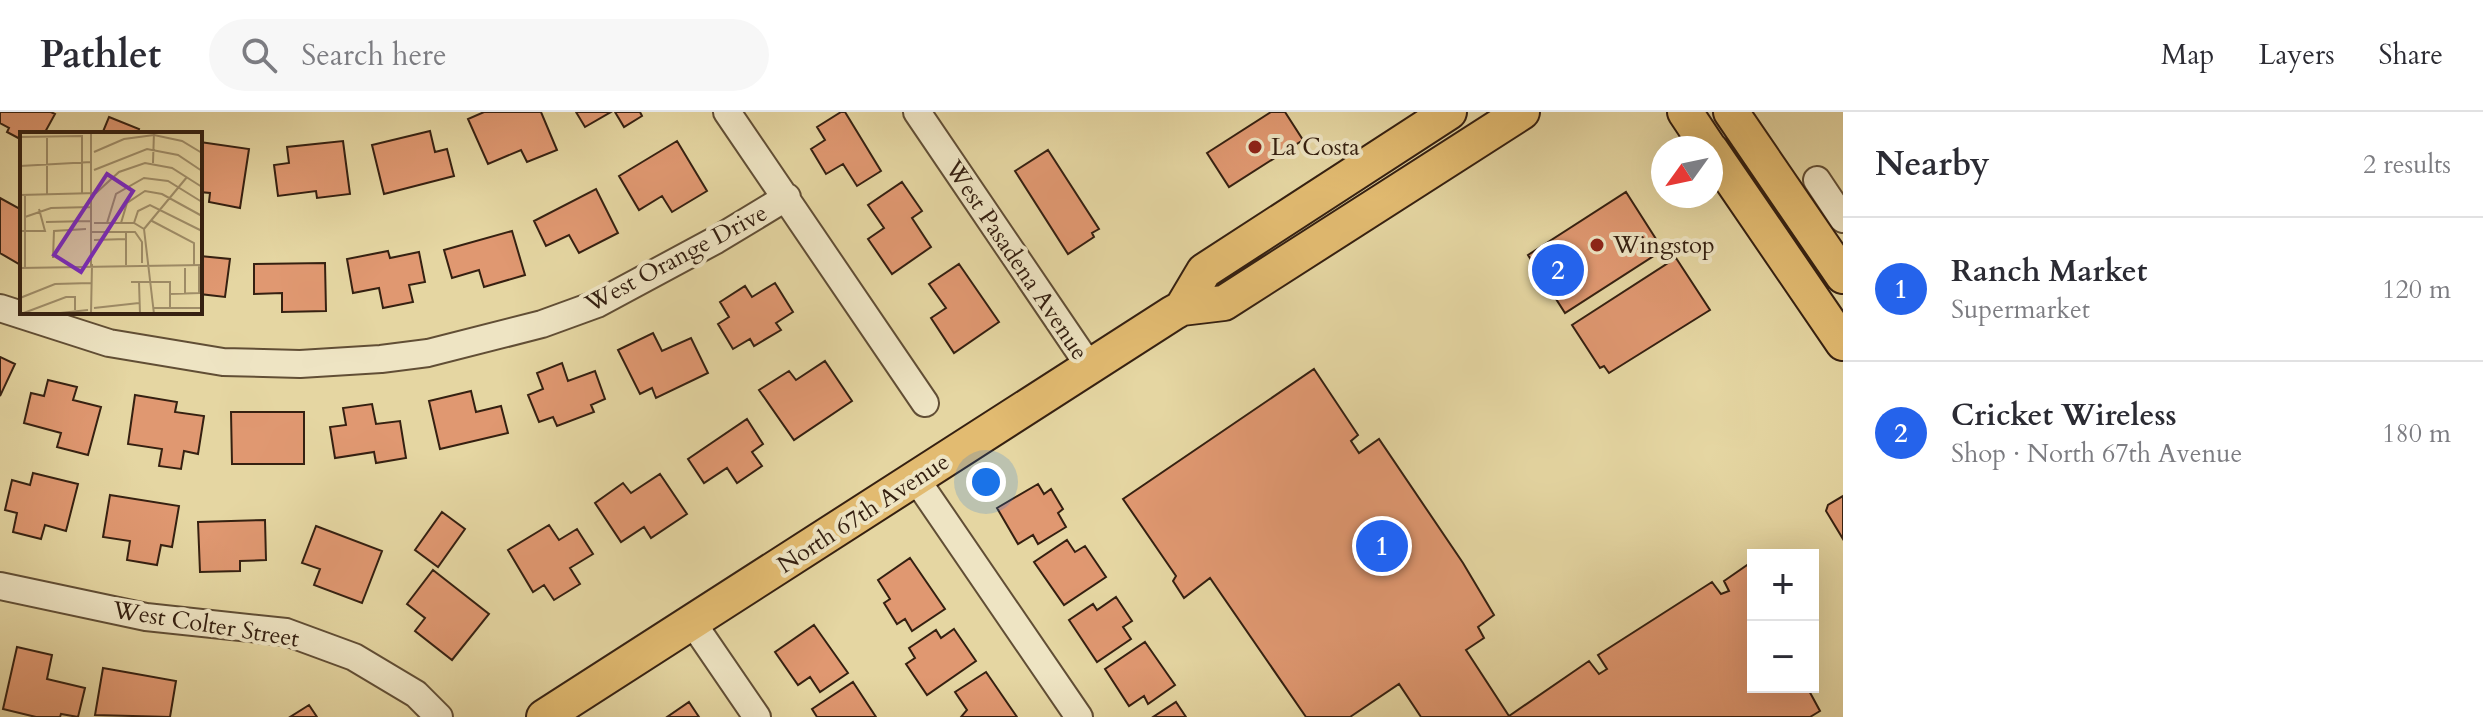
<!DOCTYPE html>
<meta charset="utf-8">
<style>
:root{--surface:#fff;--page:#f7f7f7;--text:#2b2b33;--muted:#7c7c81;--line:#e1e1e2;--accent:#2563eb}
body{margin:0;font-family:Cardo,serif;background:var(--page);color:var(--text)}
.controls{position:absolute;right:24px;bottom:24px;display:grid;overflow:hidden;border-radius:0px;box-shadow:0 8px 32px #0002}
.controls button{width:72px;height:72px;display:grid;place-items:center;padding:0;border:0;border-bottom:2px solid var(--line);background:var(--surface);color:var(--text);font:40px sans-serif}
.compass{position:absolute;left:1651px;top:24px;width:72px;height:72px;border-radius:50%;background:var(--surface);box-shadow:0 8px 32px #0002;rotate:237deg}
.you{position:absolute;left:986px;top:370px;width:28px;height:28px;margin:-20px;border:6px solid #fff;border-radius:50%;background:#1a73e8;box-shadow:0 0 0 12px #1a73e833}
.badge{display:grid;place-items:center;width:52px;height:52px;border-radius:50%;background:var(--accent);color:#fff;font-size:26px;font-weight:700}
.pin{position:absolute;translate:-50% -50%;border:4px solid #fff;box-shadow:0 2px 8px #0006}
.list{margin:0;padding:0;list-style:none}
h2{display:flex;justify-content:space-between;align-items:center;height:104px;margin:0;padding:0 32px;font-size:34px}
h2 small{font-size:26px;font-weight:400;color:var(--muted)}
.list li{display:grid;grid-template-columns:52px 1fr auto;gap:24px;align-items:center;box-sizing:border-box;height:144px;padding:0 32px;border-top:2px solid var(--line)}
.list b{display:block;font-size:30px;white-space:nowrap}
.list p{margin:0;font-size:26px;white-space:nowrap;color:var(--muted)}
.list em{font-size:26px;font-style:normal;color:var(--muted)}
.icon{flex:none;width:44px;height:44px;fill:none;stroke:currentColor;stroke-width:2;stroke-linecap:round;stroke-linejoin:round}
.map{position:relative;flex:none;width:1843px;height:605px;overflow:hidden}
header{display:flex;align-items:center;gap:48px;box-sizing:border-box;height:112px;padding:0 40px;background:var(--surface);border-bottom:2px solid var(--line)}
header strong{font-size:38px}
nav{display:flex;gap:44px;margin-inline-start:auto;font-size:28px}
.search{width:560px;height:72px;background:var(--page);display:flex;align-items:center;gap:20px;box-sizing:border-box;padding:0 28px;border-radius:44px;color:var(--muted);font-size:30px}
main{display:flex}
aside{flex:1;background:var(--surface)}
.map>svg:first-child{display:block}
</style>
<header>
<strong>Pathlet</strong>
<div class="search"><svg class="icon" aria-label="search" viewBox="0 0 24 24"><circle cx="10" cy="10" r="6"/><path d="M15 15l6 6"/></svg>Search here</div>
<nav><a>Map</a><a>Layers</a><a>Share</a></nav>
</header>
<main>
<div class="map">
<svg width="1843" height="605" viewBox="0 0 1843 605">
<rect width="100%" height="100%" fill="#e5d6a2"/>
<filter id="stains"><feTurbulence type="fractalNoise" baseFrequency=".0025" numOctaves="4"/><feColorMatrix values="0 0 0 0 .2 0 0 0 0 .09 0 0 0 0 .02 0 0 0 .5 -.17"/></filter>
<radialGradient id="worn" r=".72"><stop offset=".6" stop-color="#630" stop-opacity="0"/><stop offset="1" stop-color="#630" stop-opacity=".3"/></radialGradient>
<path fill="#e09871" stroke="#352011" stroke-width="2" d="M0,0h51l4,2 -11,20h-22v6l-15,-8 2,-4 -9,-5z
M484,0h57l16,38 -30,12 -6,-12 -33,14 -20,-45z
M576,0h35l-26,15z
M615,0h25l2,4 -18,11z
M841,0h4l36,59 -24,15 -14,-22 -17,10 -15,-25 14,-9 -8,-13z
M1271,0h14l18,28 -74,47 -22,-34z
M109,5l30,12 -2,5h-35z
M430,19l5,21 12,-3 7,27 -70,18 -12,-49z
M343,29l7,53 -33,4 -1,-7 -38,5 -4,-31 15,-2 -2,-16z
M677,29l30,50 -35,21 -10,-16 -23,14 -20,-34z
M200,30l49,7 -9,59 -31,-6 1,-9 -10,-1z
M1048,38l51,79 -7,4 2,4 -26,17 -53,-83z
M902,70l20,29 -10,7 19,29 -39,27 -24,-35 16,-11 -16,-23z
M596,77l22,44 -39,20 -10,-18 -23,11 -12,-25z
M1626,80l37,58 -98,63 -37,-58z
M0,86l22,12v48l-3,6 -19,-11z
M512,119l13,44 -41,12 -5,-17 -27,8 -8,-28z
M388,139l2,7 29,-6 6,30 -16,3 4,17 -30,6 -4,-20 -26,5 -6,-34z
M200,144l30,3 -5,38 -25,-3z
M1676,146l34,52 -101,63 -5,-7 -4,2 -28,-43z
M325,151l1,48 -44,1v-19l-28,1v-30z
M959,152l40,58 -45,31 -23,-35 15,-10 -17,-24z
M775,171l18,29 -17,11 5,7 -27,16 -4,-7 -17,10 -15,-25 11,-7 -9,-15 25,-16 7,11z
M653,221l9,18 29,-13 17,35 -52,25 -4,-10 -12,6 -22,-44z
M0,245l15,7 -15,32z
M825,249l27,40 -58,39 -35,-50 30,-19 7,9z
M562,251l6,18 27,-10 10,28 -14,6 3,7 -37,14 -4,-9 -14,5 -11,-27 15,-6 -6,-16z
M1314,257l44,66 -7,6 8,12 20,-14 84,124 31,52 -16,12 6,11 -18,12 43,66 80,-55 10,13 8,-5 -9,-14 114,-73 9,12 8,-3 -5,-10 29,-20v126h54l13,24 -10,6h-389l-22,-33 -49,33h-44l-96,-139 -26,20 -11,-17 3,-5 -53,-77z
M48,268l29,7 -4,13 28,7 -13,48 -31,-8 4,-14 -37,-10 7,-30 13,3z
M471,279l5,21 25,-6 7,27 -68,16 -11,-48z
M135,283l42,7 -2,10 29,4 -6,38 -14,-3 -3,18 -22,-3 3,-17 -34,-5z
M372,292l4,20 24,-3 6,37 -30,5 -2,-11 -39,6 -5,-31 16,-2 -3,-17z
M231,300h73v52h-72z
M747,307l16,25 -11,8 10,14 -25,17 -10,-15 -23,15 -16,-24z
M33,361l45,11 -12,47 -21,-6 -4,14 -28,-7 4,-19 -12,-3 7,-30 18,5z
M660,362l27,40 -36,24 -7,-11 -23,15 -26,-39 28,-20 8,10z
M1038,372l6,10 7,-5 12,20 -5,4 8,14 -28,17 -5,-9 -15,9 -21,-36z
M110,383l69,11 -7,41 -11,-2 -4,20 -30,-5 3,-19 -27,-4z
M1843,384v43l-17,-28 2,-6z
M442,400l23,17 -27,38 -23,-17z
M265,408l1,40 -26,1v10l-40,1 -2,-50z
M549,413l10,15 18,-11 16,25 -23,14 10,16 -26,16 -10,-15 -11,7 -25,-42z
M316,414l66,25 -20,52 -48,-18 6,-16 -18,-6z
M1067,428l8,12 10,-6 21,31 -42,28 -30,-43z
M910,446l35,51 -33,22 -7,-12 -8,5 -13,-21 6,-4 -12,-19z
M433,458l56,44 -37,46 -37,-29 10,-13 -18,-14z
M1116,485l16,24 -9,6 8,12 -34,23 -28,-42 24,-16 4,6z
M814,513l34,48 -28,19 -10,-15 -12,8 -23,-33z
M954,517l22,32 -49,34 -21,-31 9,-6 -6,-10 27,-18 5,8z
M1145,530l30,43 -27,19 -4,-8 -15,10 -24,-37z
M17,535l35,8 -5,24 38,9 -7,29 -17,-3 -1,3h-24l-33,-8z
M103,556l73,13 -6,36 -75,-2z
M986,560l31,45h-56l6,-7 -12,-18z
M853,570l23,35h-59l-5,-8z
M689,590l10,15h-32z
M1176,590l10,15h-33z
M309,593l8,12h-27z"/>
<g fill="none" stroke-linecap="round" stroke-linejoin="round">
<g stroke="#614e35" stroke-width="30">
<path id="minor" d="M727,0l198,291
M917,0l173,255
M1817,68l26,39
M0,196l109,35 114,19 77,2 81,-5 47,-6 114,-29 55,-20 119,-64 71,-43
M916,367l163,238
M0,474l146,31 140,15 68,25 62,37 23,23
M692,510l65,95"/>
</g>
<g stroke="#352011" stroke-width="38">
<path id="major" d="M1685,0l24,36
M1731,0l112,164
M1711,38l132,193
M1182,196l22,-37 245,-159
M544,605l629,-404 9,-5 42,-5 298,-191"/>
</g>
<use href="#minor" stroke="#eee4c3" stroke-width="26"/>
<use href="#major" stroke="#e2bb71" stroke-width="34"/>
</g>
<g fill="#8f2418" stroke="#eee4c3" stroke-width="3">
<circle cx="1255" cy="35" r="8"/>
<circle cx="1597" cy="133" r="8"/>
</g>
<g text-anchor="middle" stroke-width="8" stroke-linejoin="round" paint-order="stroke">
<g font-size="24" fill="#352011" stroke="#eee4c3" text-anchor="start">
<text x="1271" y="43">La Costa</text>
<text x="1613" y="141">Wingstop</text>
</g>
<g font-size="24" fill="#352011" stroke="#eee4c3">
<text transform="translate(676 146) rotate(-28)" y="8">West Orange Drive</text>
<text transform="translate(1017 148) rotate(56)" y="8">West Pasadena Avenue</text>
<text transform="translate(863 401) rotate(-33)" y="8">North 67th Avenue</text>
<text transform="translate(206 512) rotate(9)" y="8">West Colter Street</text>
</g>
</g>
<g transform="translate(20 20)">
<rect width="182" height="182" fill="#e5d6a2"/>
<path fill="none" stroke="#9f8d68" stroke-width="2" d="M0,5l62,-1v57M74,20l30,-13 30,-4 28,6 20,12M133,31l1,-31M0,34l71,-4M74,38l53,-21 31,6 24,16M27,62v-57M0,63l76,-2 23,-21 26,-9 27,5 30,19M5,63v73M5,85l26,-9 40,-1M132,89l42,22v22M26,90l45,-1M74,91h40l10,6M87,91l9,-29 28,-16 24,3 34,21M101,91l6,-20 18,-12 17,3 40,22M114,91l4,-12 12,-6 52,26M124,97l10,85M124,97l43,-52M0,99h25l-6,-22M71,100h44l7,10v21M106,100v33M74,108l32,-1M33,126l1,-27 32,-2M71,135v-135M0,136l182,-3M111,150h39v26M119,150l1,32M165,161v-25M150,162l29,-1v-28M0,166l35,-14 36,-1M74,176l45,-5M134,176h48M1,182l45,-17h9v13M31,182l37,-4M71,182l1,-50"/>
<path fill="#7b2cbf" fill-opacity="0.15" stroke="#7b2cbf" stroke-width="4" d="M87,42l26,17 -52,81 -27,-17z"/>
<rect width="182" height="182" fill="none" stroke="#352011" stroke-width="4"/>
</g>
<rect width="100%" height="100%" filter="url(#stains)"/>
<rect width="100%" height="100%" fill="url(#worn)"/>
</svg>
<div class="controls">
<button>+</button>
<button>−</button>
</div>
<svg class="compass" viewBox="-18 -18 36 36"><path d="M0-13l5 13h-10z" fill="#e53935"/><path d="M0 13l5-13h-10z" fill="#7c7c81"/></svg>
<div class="you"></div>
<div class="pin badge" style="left:1382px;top:434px">1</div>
<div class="pin badge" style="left:1558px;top:158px">2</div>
</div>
<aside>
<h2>Nearby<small>2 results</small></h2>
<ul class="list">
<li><span class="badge">1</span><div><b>Ranch Market</b><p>Supermarket</p></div><em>120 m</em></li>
<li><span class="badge">2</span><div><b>Cricket Wireless</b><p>Shop · North 67th Avenue</p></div><em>180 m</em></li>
</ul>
</aside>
</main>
